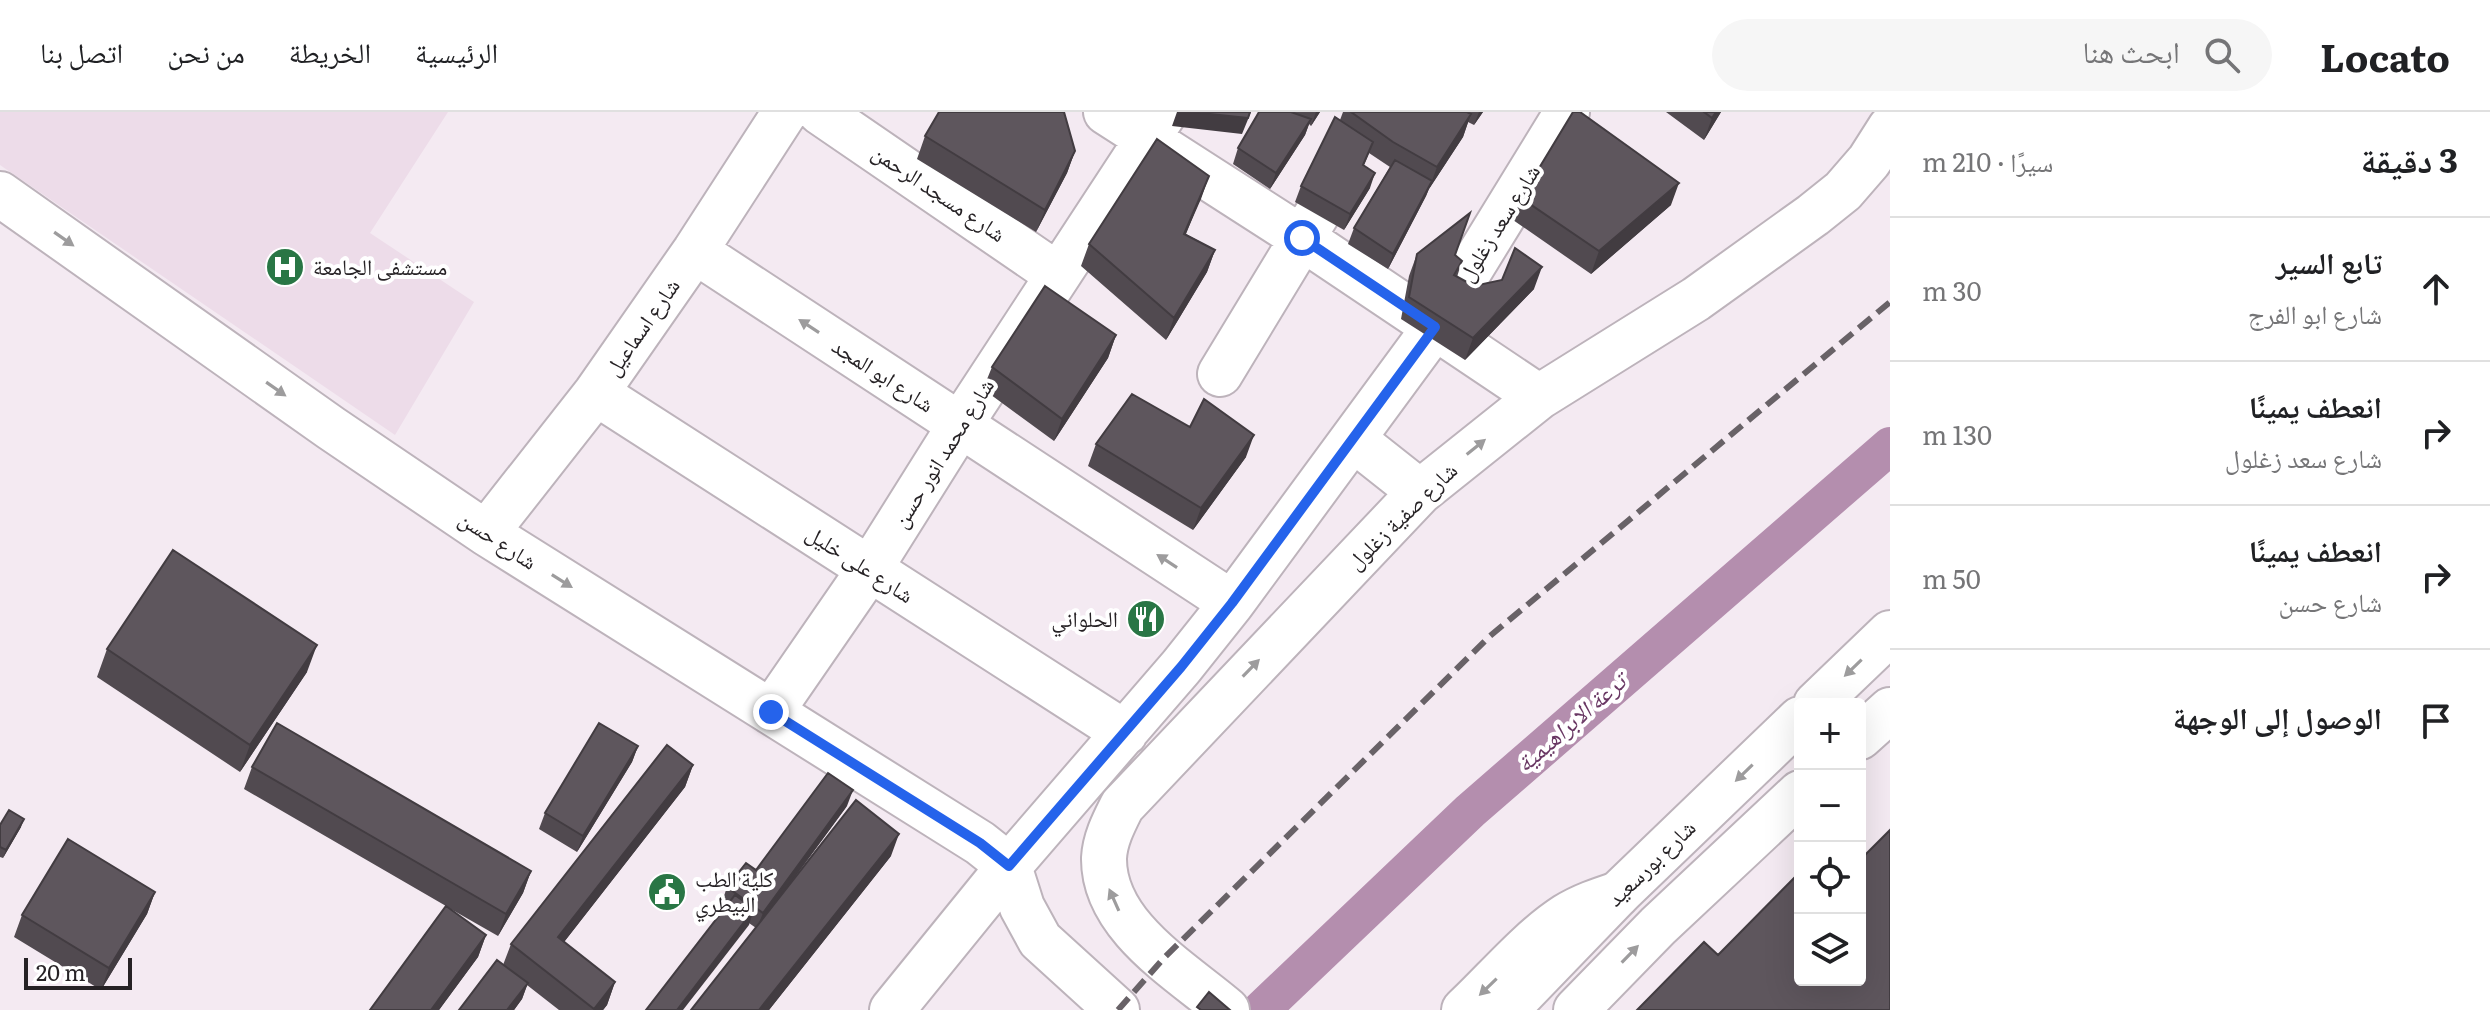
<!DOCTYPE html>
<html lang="ar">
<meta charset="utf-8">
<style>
:root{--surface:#fff;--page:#f6f6f6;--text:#202124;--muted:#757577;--line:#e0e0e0}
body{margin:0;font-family:Literata,"Noto Naskh Arabic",serif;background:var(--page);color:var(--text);direction:rtl}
.controls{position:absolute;right:24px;bottom:24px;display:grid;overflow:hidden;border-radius:8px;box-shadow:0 8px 32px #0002}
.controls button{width:72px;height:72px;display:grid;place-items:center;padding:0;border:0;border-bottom:2px solid var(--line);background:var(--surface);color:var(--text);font:40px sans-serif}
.scale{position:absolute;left:24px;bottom:20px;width:108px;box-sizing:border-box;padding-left:8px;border:4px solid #262225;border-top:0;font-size:22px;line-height:28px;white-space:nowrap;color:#262225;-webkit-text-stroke:6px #fff;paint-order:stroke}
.stop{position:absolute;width:24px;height:24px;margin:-18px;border:6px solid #2563eb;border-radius:50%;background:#fff}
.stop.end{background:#2563eb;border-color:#fff;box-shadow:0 2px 8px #0008}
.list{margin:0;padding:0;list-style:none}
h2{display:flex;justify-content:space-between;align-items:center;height:104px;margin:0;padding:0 32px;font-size:34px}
h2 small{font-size:26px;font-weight:400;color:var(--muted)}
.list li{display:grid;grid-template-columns:52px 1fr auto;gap:24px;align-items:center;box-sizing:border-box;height:144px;padding:0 32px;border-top:2px solid var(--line)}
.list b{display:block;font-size:30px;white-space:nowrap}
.list p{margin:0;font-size:26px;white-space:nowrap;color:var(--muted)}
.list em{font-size:26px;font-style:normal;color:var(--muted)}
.icon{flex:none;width:44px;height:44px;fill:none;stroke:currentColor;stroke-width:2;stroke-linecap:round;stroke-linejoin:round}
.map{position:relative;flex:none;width:1890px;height:898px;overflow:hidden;direction:ltr}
header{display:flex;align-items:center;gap:48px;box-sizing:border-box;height:112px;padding:0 40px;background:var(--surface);border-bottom:2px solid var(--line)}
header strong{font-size:38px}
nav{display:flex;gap:44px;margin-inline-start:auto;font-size:28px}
.search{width:560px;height:72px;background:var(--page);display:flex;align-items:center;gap:20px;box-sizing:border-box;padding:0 28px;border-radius:44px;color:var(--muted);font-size:30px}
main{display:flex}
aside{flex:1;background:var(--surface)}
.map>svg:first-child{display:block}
</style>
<header>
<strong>Locato</strong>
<div class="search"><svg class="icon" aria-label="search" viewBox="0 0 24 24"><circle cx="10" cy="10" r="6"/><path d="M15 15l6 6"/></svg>ابحث هنا</div>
<nav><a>الرئيسية</a><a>الخريطة</a><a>من نحن</a><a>اتصل بنا</a></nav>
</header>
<main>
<aside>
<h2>3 دقيقة<small>سيرًا · 210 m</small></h2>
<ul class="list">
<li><svg class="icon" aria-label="ahead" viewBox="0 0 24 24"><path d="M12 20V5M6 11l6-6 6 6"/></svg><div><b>تابع السير</b><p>شارع ابو الفرج</p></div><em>30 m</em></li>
<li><svg class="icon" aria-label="right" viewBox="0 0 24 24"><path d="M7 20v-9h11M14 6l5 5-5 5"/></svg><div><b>انعطف يمينًا</b><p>شارع سعد زغلول</p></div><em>130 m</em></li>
<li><svg class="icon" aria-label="right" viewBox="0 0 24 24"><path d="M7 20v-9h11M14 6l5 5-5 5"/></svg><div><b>انعطف يمينًا</b><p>شارع حسن</p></div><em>50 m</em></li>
<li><svg class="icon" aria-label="arrive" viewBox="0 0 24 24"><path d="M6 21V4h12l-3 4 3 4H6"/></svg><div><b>الوصول إلى الوجهة</b></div></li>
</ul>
</aside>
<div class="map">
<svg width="1890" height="898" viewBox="0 0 1890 898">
<rect width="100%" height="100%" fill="#f4eaf2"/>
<path fill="#eddce9" d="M0,0h448l-78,121 104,69 -79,133 -395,-270z"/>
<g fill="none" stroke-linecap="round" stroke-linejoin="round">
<path stroke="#b48eae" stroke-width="38" d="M1261,898l209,-199 420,-365"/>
<g stroke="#bdb3bb" stroke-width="48">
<path id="minor" d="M820,0l238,163
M1106,0l196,126 237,159
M0,82l331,234 155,105 494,310 29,23
M695,139l537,352
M1220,262l97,-160
M596,281l529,340
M1353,327l67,53
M486,421l110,-140 99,-142 90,-139
M771,600l98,-142 91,-145 205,-313
M1009,754l13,41 18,33 77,70
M892,898l117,-144 172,-199 51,-64 203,-276 132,-215
M1227,898c-47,-40 -124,-84 -123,-152 1,-19 10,-36 18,-52l298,-314 119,-95 157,-98 117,-84 30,-24 26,-30 21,-33
M1464,898c32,-30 65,-70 102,-94 16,-10 34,-16 52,-22"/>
</g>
<g stroke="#bdb3bb" stroke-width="48">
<path id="major" d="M1816,592l74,-71
M1860,625l30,-27
M1506,898l112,-116 182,-175
M1576,898l82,-84 142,-133"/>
</g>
<use href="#minor" stroke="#fff" stroke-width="44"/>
<use href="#major" stroke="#fff" stroke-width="44"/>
<path stroke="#686267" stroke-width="6" stroke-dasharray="16 8" stroke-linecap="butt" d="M1118,898l46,-52 326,-322 400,-334"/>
</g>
<path fill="#514a50" d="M1259,0h61l-9,14 -2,-2 -4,11 -35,54 -37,-25 5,-16z
M1343,0h140l-9,13 -6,-3 -5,15 -34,52 -3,7 -38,73 -40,-25 6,-16 36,-61 -21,-14 -5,12 6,23 -26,42 -49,-28 6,-16 39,-66z
M1666,0h55l-17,28z
M925,24l150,15 -8,22 -31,59 -119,-73z
M1209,64l-23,58 29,16 -8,22 -41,68 -85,-74 8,-22z
M1521,86l150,7 -80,69 -78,-54z
M1417,142l38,1 7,6 -5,16 17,9 60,3 -69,71 -64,-41 8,-43z
M1116,223l-8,23 -54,83 -71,-52 9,-22z
M1190,315l56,30 -53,73 -105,-64 8,-22z
M107,537l200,23 -67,100 -143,-95z
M638,634l-6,16 -55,90 -38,-23 6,-16z
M693,653l-8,22 -121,155 51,40 -8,23 -4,5h-44l-32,-25 -5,14 -8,11h-55l44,-45 8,-21z
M252,655l279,104 -8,22 -25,43 -49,-28 37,27 -8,22 -39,53h-69l76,-104 -202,-117z
M847,694l-68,93 112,-43 -122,154h-78l65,-82 -7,-5v2l-27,-23 5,-15 29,-17z
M0,713l21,2 -18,31 -3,-1z
M155,780l-8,22 -46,76 -87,-53 8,-22z"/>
<path fill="#423c41" d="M1177,0h74l-9,22 -70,-8z
M1316,0h4l-9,14z
M1479,0h4l-9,13z
M1716,0h5l-17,28 8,-22z
M1471,2l-8,23 -34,52 8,-22z
M1311,7l-6,16 -35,54 6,-16z
M1075,39l-8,22 -31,59 9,-22z
M1375,61l-5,15 -26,42 6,-16z
M1209,64l-8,23 -25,57 8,-22z
M1432,69l-6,15 -38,73 5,-15z
M1679,71l-8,22 -80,69 8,-23z
M1215,138l-8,22 -41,68 8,-22z
M1542,155l-8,22 -69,71 8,-22z
M1116,223l-8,23 -54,83 8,-22z
M1254,323l-8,22 -53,73 8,-22z
M317,533l-10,27 -67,100 10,-27z
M638,634l-6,16 -55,90 6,-16z
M693,653l-8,22 -135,173 8,-23z
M853,678l-6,16 -90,122 6,-15z
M24,707l-3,8 -18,31 3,-8z
M899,722l-8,22 -122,154h-10z
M531,759l-8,22 -25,43 8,-22z
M155,780l-8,22 -46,76 8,-22z
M754,797l-5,16 -66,85h-6z
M486,823l-8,22 -39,53h-8z
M615,870l-8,23 -4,5h-9z
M528,871l-6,16 -8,11h-7z"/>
<path fill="#5e565d" stroke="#423c41" stroke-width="2" d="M939,0h125l11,39 -30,59 -120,-74z
M1191,0h59l-2,6z
M1259,0h32l20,7 -35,54 -38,-25z
M1351,0h116l4,2 -34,53 -44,-25z
M1573,0h7l99,71 -80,68 -78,-53z
M1704,0h12l-4,6z
M1335,5l38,25 -10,23 12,8 -25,41 -49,-28z
M1157,27l52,37 -25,58 31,16 -41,68 -85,-74z
M1395,48l37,21 -39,73 -39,-26z
M1470,101l-15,42 7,6 -8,14 20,11 28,-6 13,-32 27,19 -69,71 -64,-41 8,-43z
M1045,174l71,49 -54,84 -70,-52z
M1132,282l58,33 14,-28 50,36 -53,73 -105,-64z
M173,438l144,95 -67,100 -143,-96z
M277,611l254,148 -25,43 -254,-147z
M599,611l39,23 -55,90 -38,-23z
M667,633l26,20 -135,172 57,45 -21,27 -83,-65z
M828,661l25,17 -90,123 -36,-26 19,-24 10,7z
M856,688l43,34 -140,176h-68z
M9,698l15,9 -18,31 -6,-3v-22z
M1890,718v180h-253l67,-68 14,13 82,-83v108h60v-120z
M68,727l87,53 -46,76 -87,-53z
M735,783l19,14 -77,101h-31z
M446,794l40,29 -55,75h-61z
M497,848l31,23 -21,27h-48z
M1209,880l21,18h-29l-4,-3z"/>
<defs><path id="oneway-solid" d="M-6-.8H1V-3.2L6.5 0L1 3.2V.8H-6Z" transform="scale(2)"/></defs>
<g fill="#9d9c9d">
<use href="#oneway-solid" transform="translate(64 127) rotate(35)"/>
<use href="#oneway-solid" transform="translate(809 214) rotate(-147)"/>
<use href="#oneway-solid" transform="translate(276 277) rotate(35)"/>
<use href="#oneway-solid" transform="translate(1476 335) rotate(-39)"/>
<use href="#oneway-solid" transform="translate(1167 449) rotate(-147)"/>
<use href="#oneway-solid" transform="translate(562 469) rotate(32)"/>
<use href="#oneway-solid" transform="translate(1251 556) rotate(-46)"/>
<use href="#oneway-solid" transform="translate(1853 556) rotate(136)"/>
<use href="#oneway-solid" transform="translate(1744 661) rotate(136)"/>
<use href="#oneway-solid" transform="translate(1114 788) rotate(-114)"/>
<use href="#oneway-solid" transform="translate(1630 842) rotate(-46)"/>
<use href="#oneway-solid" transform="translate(1488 875) rotate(136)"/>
</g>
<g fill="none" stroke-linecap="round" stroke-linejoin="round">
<path stroke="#2563eb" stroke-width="10" d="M771,600l209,131 29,23 172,-199 51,-64 203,-276 -133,-89"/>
</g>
<defs>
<g id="hospital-disc" transform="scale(2)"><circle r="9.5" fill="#297645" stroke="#fff"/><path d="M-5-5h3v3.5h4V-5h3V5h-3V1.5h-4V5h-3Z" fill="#fff"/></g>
<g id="restaurant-disc" transform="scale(2)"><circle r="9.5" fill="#297645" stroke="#fff"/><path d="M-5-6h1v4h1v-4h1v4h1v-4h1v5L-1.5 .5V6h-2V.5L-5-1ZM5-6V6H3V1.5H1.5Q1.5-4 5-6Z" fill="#fff"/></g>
<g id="civic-disc" transform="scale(2)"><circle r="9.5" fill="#297645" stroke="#fff"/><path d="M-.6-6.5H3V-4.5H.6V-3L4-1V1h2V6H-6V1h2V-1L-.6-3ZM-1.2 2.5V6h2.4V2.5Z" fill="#fff"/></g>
</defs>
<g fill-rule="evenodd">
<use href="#hospital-disc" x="285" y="155"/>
<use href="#restaurant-disc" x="1146" y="507"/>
<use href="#civic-disc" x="667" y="780"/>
</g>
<g text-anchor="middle" stroke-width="8" stroke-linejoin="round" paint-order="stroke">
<g font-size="22" fill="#262225" stroke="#fff">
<text transform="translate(939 81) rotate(34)" y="8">شارع مسجد الرحمن</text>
<text transform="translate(1499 111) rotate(-58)" y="8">شارع سعد زغلول</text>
<text transform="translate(642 215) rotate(-55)" y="8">شارع اسماعيل</text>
<text transform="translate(883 263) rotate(33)" y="8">شارع ابو المجد</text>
<text transform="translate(943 341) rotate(-58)" y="8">شارع محمد انور حسن</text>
<text transform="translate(1402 404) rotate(-44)" y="8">شارع صفية زغلول</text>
<text transform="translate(498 428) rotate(33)" y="8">شارع حسن</text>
<text transform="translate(860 452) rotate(33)" y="8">شارع على خليل</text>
<text transform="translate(1651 751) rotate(-44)" y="8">شارع بورسعيد</text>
</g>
<g font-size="22" fill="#262225" stroke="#fff" text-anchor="start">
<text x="313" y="163">مستشفى الجامعة</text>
<text x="1118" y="515" text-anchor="end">الحلواني</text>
<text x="695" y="775">كلية الطب<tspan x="695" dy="25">البيطري</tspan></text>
</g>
<g font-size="24" font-style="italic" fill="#693763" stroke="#fff">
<text transform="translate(1571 611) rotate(-41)" y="8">ترعة الابراهيمية</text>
</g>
</g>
</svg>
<div class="controls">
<button>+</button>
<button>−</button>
<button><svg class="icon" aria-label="locate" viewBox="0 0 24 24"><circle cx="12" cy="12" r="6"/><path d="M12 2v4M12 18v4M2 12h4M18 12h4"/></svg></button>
<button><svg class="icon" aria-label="layers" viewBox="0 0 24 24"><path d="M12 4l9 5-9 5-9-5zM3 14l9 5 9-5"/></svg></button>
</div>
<div class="scale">20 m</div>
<div class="stop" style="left:1302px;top:126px"></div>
<div class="stop end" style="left:771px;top:600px"></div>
</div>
</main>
